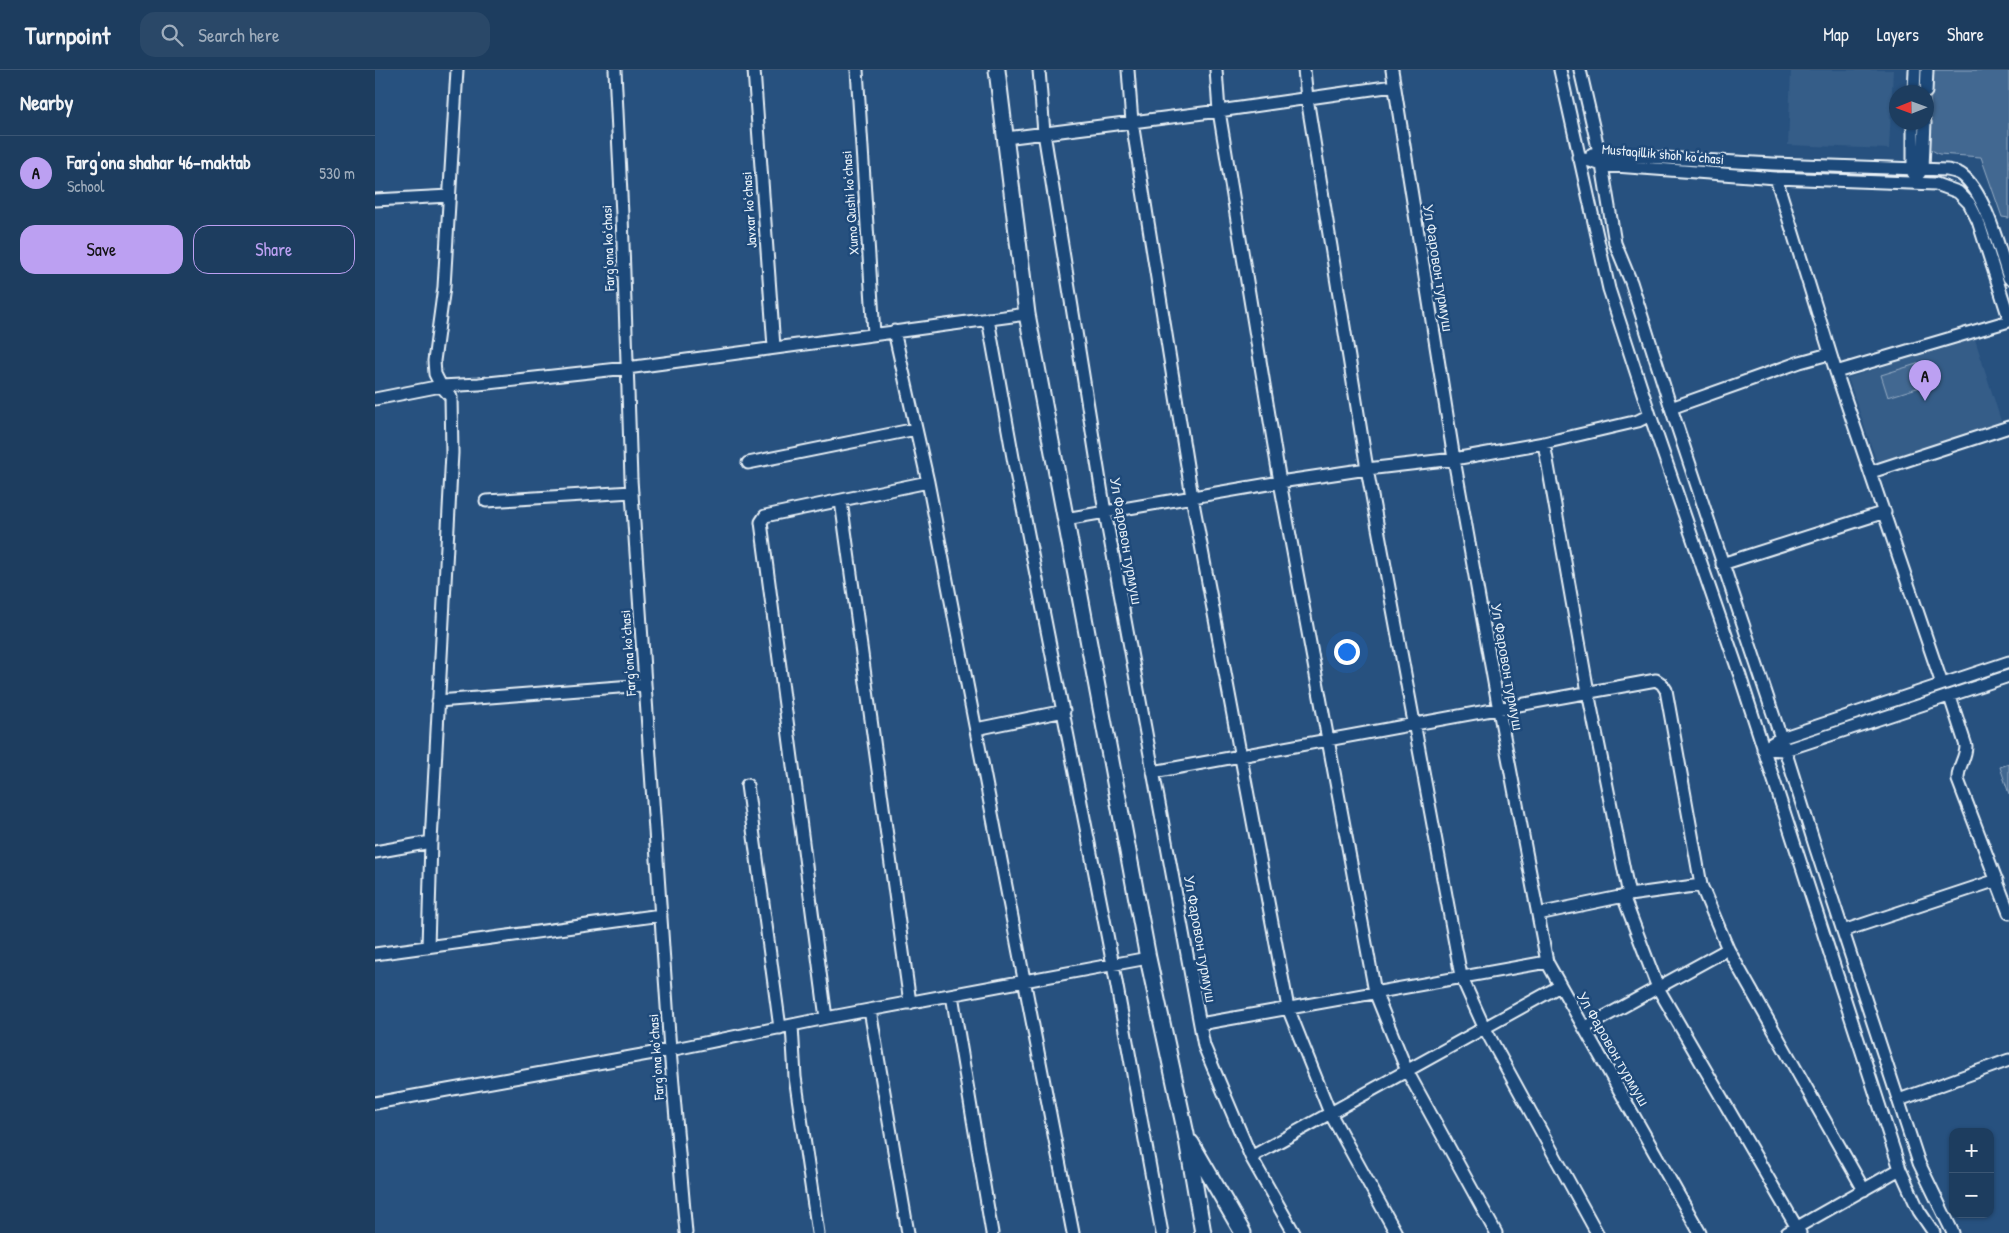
<!DOCTYPE html>
<meta charset="utf-8">
<style>
:root{--surface:#1d3d5f;--page:#2a4868;--text:#f1f3f6;--muted:#a0aebd;--line:#3b5674;--accent:#bca0f2}
body{margin:0;font-family:"Patrick Hand",sans-serif;background:var(--page);color:var(--text)}
.controls{position:absolute;right:15px;bottom:15px;display:grid;overflow:hidden;border-radius:10px;box-shadow:0 1px 4px #0004}
.controls button{width:45px;height:45px;display:grid;place-items:center;padding:0;border:0;border-bottom:1px solid var(--line);background:var(--surface);color:var(--text);font:25px sans-serif}
.compass{position:absolute;left:1514px;top:15px;width:45px;height:45px;border-radius:50%;background:var(--surface);box-shadow:0 1px 4px #0004;rotate:269deg}
.you{position:absolute;left:971px;top:581px;width:18px;height:18px;margin:-12px;border:4px solid #fff;border-radius:50%;background:#1a73e8;box-shadow:0 0 0 8px #1a73e833}
.badge{display:grid;place-items:center;width:32px;height:32px;border-radius:50%;background:var(--accent);color:#111;font-size:16px;font-weight:700}
.pin{position:absolute;translate:-50% -41px;filter:drop-shadow(0 1px 2px #0008)}
.pin::after{content:'';position:absolute;top:26px;width:18px;height:15px;background:inherit;clip-path:polygon(0 0,100% 0,50% 100%)}
.list{margin:0;padding:0;list-style:none}
h2{display:flex;justify-content:space-between;align-items:center;height:65px;margin:0;padding:0 20px;font-size:21px}
h2 small{font-size:16px;font-weight:400;color:var(--muted)}
.list li{display:grid;grid-template-columns:32px 1fr auto;gap:15px;align-items:center;box-sizing:border-box;height:75px;padding:0 20px;border-top:1px solid var(--line)}
.list b{display:block;font-size:19px;white-space:nowrap}
.list p{margin:0;font-size:16px;white-space:nowrap;color:var(--muted)}
.list em{font-size:16px;font-style:normal;color:var(--muted)}
.actions{display:flex;gap:10px;padding:15px 20px}
.actions a{flex:1;padding:11px 0;border:1px solid var(--accent);border-radius:15px;text-align:center;font-size:18px;color:var(--accent)}
.actions .main{background:var(--accent);color:#111}
.icon{flex:none;width:28px;height:28px;fill:none;stroke:currentColor;stroke-width:2;stroke-linecap:round;stroke-linejoin:round}
.map{position:relative;flex:none;width:1634px;height:1163px;overflow:hidden}
header{display:flex;align-items:center;gap:30px;box-sizing:border-box;height:70px;padding:0 25px;background:var(--surface);border-bottom:1px solid var(--line)}
header strong{font-size:24px}
nav{display:flex;gap:28px;margin-inline-start:auto;font-size:18px}
.search{width:350px;height:45px;background:var(--page);display:flex;align-items:center;gap:12px;box-sizing:border-box;padding:0 18px;border-radius:15px;color:var(--muted);font-size:19px}
main{display:flex}
aside{flex:1;background:var(--surface)}
.map>svg:first-child{display:block}
</style>
<header>
<strong>Turnpoint</strong>
<div class="search"><svg class="icon" aria-label="search" viewBox="0 0 24 24"><circle cx="10" cy="10" r="6"/><path d="M15 15l6 6"/></svg>Search here</div>
<nav><a>Map</a><a>Layers</a><a>Share</a></nav>
</header>
<main>
<aside>
<h2>Nearby<small></small></h2>
<ul class="list">
<li><span class="badge">A</span><div><b>Farg'ona shahar 46-maktab</b><p>School</p></div><em>530 m</em></li>
</ul>
<div class="actions"><a class="main">Save</a><a>Share</a></div>
</aside>
<div class="map">
<svg width="1634" height="1163" viewBox="0 0 1634 1163">
<rect width="100%" height="100%" fill="#27517f"/>
<filter id="ink" filterUnits="userSpaceOnUse"><feTurbulence type="fractalNoise" baseFrequency=".02" numOctaves="2"/><feDisplacementMap in="SourceGraphic" scale="10" xChannelSelector="R" yChannelSelector="G"/><feConvolveMatrix kernelMatrix="1 2 1 2 8 2 1 2 1" color-interpolation-filters="sRGB"/></filter>
<g filter="url(#ink)">
<path fill="#355d88" d="M1416,0h102l-4,79 -101,-4z
M1599,266l28,88 -125,39 -29,-85z"/>
<path fill="#436891" stroke="#96acc4" d="M1557,0h77v148l-7,-1 -21,-60 -42,-3 -11,-6z
M1548,292l7,22 -42,13 -7,-22z
M1634,694v30l-9,-27z"/>
<g fill="none" stroke-linecap="round" stroke-linejoin="round">
<g stroke="#e8f1f8" stroke-width="15">
<path id="minor" d="M240,0l7,145 9,264 39,571 16,183
M379,0l20,277
M482,0l17,264
M664,0l5,63 61,379 99,534 47,111 43,76
M753,0l4,52 60,375 96,511 42,105 66,120
M841,0l3,41 61,371 95,510 32,79 89,162
M929,0l3,28 60,371 94,507 23,51 113,206
M1017,0l62,389 45,251 48,252 153,271
M1185,0l49,219 41,126 89,258 161,496 19,42 15,22
M1205,0l22,95 13,78 16,39 40,126 114,342 31,99 103,314 34,70
M1539,22l1,-22
M1551,22l1,-22
M631,68l213,-27 174,-25
M1217,84l181,10 174,6c5,1 11,2 15,5 24,19 37,74 47,103
M1203,87l24,8 174,13 160,6 22,8 11,11 9,18 31,97
M1538,103v-51
M1544,104l4,-6 2,-46
M1401,108l60,194 173,-51
M0,130l74,-4
M613,249l26,144 99,502 49,268
M519,261l34,151 145,751
M1461,302l106,312
M0,329l66,-13 38,-2 148,-16 400,-54
M1296,338l129,-46 29,-8
M1169,373l44,249 41,203
M373,393l168,-34
M1496,402l138,-45
M111,431l146,-9
M466,431l69,502
M690,449l215,-37 87,-13 87,-10 90,-16 94,-22 12,-6
M1347,494l163,-52
M1634,592l-228,76 -18,11 22,1 224,-74
M1575,627l16,49c0,13 -9,21 -8,34l51,133
M63,631l207,-16
M601,659l88,-18
M778,702l503,-92 6,4 4,6 35,195 27,64 136,241
M372,715l33,243
M0,782l56,-10
M1248,826l35,92 142,245
M1163,844l91,-19 72,-10
M1468,861l154,-51
M53,877l3,-105 21,-389 -1,-56 -10,-11 -6,-12 -1,-13 10,-74 13,-217
M0,884l286,-39
M577,925l40,238
M495,940l38,223
M451,948l-65,-496 4,-6 163,-34
M825,954l347,-62
M417,955l3,52 23,156
M1209,958l144,-79
M1524,1030l110,-40
M0,1033l295,-53 156,-32 322,-60
M876,1087l309,-171
M1412,1163l113,-64"/>
</g>
<g stroke="#e8f1f8" stroke-width="19">
<path id="major" d="M622,0l30,244 121,644 38,176 17,99
M816,1073l52,90"/>
</g>
<use href="#minor" stroke="#1f4a7a" stroke-width="11"/>
<use href="#major" stroke="#1f4a7a" stroke-width="15"/>
</g>
</g>
<g text-anchor="middle" stroke-width="5" stroke-linejoin="round" paint-order="stroke">
<g font-size="14" fill="#e8f1f8" stroke="#1f4a7a">
<text transform="translate(1288 84) rotate(5)" y="5">Mustaqillik shoh ko'chasi</text>
<text transform="translate(475 133) rotate(-94)" y="5">Xumo Qushi koʻchasi</text>
<text transform="translate(374 140) rotate(-94)" y="5">Javxar koʻchasi</text>
<text transform="translate(233 178) rotate(-92)" y="5">Fargʻona koʻchasi</text>
<text transform="translate(1063 198) rotate(81)" y="5">Ул Фаровон турмуш</text>
<text transform="translate(751 471) rotate(80)" y="5">Ул Фаровон турмуш</text>
<text transform="translate(253 583) rotate(-94)" y="5">Fargʻona koʻchasi</text>
<text transform="translate(1132 597) rotate(80)" y="5">Ул Фаровон турмуш</text>
<text transform="translate(825 869) rotate(80)" y="5">Ул Фаровон турмуш</text>
<text transform="translate(1238 979) rotate(60)" y="5">Ул Фаровон турмуш</text>
<text transform="translate(281 987) rotate(-94)" y="5">Fargʻona koʻchasi</text>
</g>
</g>
</svg>
<div class="controls">
<button>+</button>
<button>−</button>
</div>
<svg class="compass" viewBox="-18 -18 36 36"><path d="M0-13l5 13h-10z" fill="#e53935"/><path d="M0 13l5-13h-10z" fill="#a0aebd"/></svg>
<div class="you"></div>
<div class="pin badge" style="left:1550px;top:331px">A</div>
</div>
</main>
